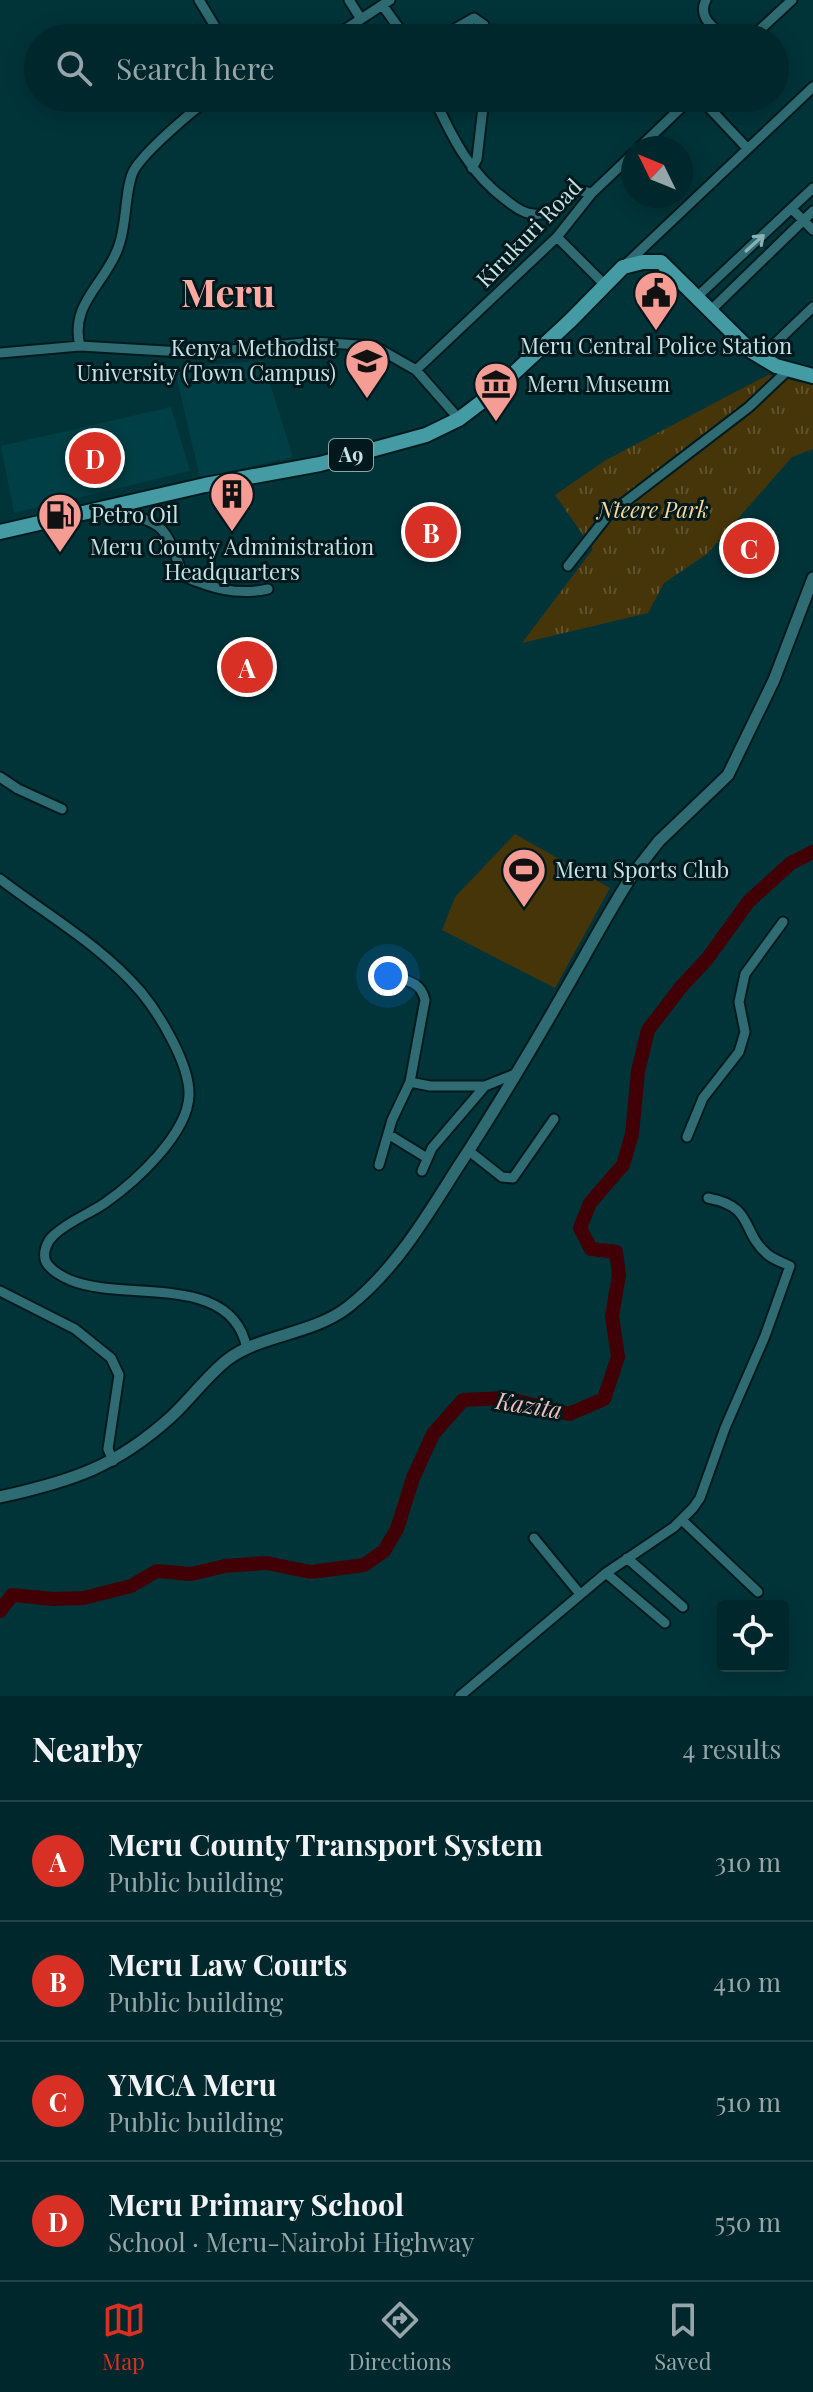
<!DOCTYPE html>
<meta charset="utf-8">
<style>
:root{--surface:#00272b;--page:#0a2f33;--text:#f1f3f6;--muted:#95a5a9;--line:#224447;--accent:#d93025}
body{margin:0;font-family:"Playfair Display",serif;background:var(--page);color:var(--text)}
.controls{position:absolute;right:24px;bottom:24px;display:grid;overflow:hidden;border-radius:8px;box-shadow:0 4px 20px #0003}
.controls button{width:72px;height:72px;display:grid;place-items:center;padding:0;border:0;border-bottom:2px solid var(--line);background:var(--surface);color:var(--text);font:40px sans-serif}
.compass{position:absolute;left:621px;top:136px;width:72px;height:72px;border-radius:50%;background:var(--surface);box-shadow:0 4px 20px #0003;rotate:313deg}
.you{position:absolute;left:388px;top:976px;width:28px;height:28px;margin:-20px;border:6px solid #fff;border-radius:50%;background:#1a73e8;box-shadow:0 0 0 12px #1a73e833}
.badge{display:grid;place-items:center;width:52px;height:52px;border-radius:50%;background:var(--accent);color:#fff;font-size:26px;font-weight:700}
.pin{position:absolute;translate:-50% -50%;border:4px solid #fff;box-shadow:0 2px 8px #0006}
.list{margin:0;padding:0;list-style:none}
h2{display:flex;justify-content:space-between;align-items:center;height:104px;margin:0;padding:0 32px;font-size:34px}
h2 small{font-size:26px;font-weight:400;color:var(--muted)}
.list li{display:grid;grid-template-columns:52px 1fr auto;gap:24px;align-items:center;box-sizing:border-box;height:120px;padding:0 32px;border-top:2px solid var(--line)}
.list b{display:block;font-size:30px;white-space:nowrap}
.list p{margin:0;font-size:26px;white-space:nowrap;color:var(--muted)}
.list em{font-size:26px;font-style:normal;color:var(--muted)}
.icon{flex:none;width:44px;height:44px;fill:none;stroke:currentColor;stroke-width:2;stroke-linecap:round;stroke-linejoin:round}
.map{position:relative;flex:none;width:813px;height:1696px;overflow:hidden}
.search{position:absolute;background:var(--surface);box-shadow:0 4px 20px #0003;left:24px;right:24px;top:24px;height:88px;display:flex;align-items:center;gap:20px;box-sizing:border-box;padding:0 28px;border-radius:44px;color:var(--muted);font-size:30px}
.sheet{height:584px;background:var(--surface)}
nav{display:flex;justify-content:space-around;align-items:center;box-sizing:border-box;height:112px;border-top:2px solid var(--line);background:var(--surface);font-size:22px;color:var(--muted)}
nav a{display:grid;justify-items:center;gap:4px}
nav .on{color:var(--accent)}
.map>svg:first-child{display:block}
</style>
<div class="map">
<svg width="813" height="1696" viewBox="0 0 813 1696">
<defs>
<pattern id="grass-tufts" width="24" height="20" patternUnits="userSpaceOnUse" patternTransform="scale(2)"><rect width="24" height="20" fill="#47350a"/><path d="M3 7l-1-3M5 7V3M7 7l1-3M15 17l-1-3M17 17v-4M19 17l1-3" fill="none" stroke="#60522e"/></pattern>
</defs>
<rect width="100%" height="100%" fill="#003439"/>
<path fill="#003f45" d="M263,361l30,96 -93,21 -26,-111z
M171,407l19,64 -176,42 -13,-67z"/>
<path fill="url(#grass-tufts)" d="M768,375l45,10v64l-21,8 -85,97 -43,29 -16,30 -126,30 71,-94 -38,-54 51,-35z"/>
<path fill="#47350a" d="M515,834l95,54 -55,100 -113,-58 13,-33z"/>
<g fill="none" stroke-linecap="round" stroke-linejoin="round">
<path stroke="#400005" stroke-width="14" d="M0,1611l12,-16 41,4 31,-1 47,-12 26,-15 34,3 34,-8 41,-3 45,9 53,-7 20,-14 13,-22 16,-51 20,-44 30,-34 42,-2 64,16 35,-15 14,-42 -6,-41 7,-41 -3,-23 -25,-3 -11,-21 10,-25 33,-38 9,-31 6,-63 10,-41 33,-43 26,-28 42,-58 42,-38 22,-11"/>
<g stroke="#001a1d" stroke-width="13">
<path id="minor" d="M199,0l23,38
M349,0l12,19
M706,0c-9,17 7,27 19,38
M383,6l23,32
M332,38l58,-38
M439,38l35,-20 10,7 4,13
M751,38l41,-38
M210,98c-19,14 -64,52 -76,72 -10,18 -6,57 -18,83 -15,34 -46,53 -36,93l120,7 114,-11 60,4 42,24 43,49
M434,98c18,39 36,76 72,102 10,8 21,16 34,14 15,-2 24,-17 36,-24l16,3
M700,98l47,50
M639,148l52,-50
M472,168l5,-9 7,-61
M792,209l21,21
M557,237l48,48
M624,266l189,-179
M698,296l115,-108
M710,311l103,-100
M0,353l80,-7
M760,358l53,-51
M416,370l141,-133 35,-44 41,-39
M126,505c8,14 22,13 33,22 13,11 18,34 24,49 29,12 53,20 85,13
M568,566l40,-51 141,-108 39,-37
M0,777l18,12 44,20
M0,879c47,36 102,67 141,113 19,23 49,73 48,103 -1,39 -54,87 -84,108 -16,11 -36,18 -51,32 -7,6 -12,18 -8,27 5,9 15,14 24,18 56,23 162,-9 177,69
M392,976c16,5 29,6 33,24l-15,82
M388,1134l39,24
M687,1137l16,-39 36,-46 6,-20 -6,-30 6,-28 38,-52
M469,1151l33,26 11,1 41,-59
M379,1165l13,-45 18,-38 20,4h55l30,-12
M422,1171l10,-23 53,-62
M0,1291l75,38 36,29 8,17 -11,74 5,12
M682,1520l76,72
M534,1538l46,56
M627,1558l56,49
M606,1573l59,50
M460,1696l146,-123 68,-46 19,-19 7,-10 25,-70 40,-92 25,-70c-8,-4 -16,-6 -23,-12 -27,-24 -12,-47 -59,-56"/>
</g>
<g stroke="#001a1d" stroke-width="15">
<path id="tertiary" d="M0,1497c72,-16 116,-30 172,-81 19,-18 35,-40 55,-56 34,-26 85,-25 121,-53 47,-37 77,-88 108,-137 42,-64 81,-130 119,-197 19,-33 37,-67 58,-99l26,-33 69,-66 46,-95 39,-102"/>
</g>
<g stroke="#001a1d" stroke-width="18">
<path id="trunk" d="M0,532l205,-47 115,-21 106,-29 33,-16 29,-22 83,-77 52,-53 20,-5h18l90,89 25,15 37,10"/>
</g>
<use href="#minor" stroke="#2e6b72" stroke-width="9"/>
<use href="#tertiary" stroke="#2e6b72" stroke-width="11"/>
<use href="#trunk" stroke="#449ba4" stroke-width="14"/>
</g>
<defs><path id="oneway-shaft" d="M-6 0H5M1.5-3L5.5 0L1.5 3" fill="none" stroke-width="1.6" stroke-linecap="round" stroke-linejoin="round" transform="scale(2)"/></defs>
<use stroke="#88b2b7" href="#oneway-shaft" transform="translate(755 243) rotate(-42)"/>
<defs>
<g id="civic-pin" transform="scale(2.3)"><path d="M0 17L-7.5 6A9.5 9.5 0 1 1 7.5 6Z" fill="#f59c95" stroke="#01191c"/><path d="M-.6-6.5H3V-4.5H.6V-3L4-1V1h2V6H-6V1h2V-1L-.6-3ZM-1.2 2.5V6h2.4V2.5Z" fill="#111"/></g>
<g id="university-pin" transform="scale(2.3)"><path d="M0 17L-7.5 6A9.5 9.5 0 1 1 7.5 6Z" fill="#f59c95" stroke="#01191c"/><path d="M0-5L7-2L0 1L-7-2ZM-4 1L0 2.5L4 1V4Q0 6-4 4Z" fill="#111"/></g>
<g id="museum-pin" transform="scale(2.3)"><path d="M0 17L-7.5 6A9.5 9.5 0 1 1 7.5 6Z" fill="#f59c95" stroke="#01191c"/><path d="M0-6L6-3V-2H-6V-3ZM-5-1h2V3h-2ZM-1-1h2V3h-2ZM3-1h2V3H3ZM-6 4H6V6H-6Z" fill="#111"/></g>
<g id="building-pin" transform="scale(2.3)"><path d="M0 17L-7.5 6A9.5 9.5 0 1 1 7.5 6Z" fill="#f59c95" stroke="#01191c"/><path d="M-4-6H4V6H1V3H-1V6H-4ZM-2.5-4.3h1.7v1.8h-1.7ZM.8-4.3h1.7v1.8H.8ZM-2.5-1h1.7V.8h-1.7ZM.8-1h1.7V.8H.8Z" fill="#111"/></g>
<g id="fuel-pin" transform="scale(2.3)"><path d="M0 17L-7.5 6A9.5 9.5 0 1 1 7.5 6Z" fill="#f59c95" stroke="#01191c"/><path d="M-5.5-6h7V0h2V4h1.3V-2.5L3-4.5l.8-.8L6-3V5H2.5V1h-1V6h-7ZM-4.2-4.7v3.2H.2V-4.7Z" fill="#111"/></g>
<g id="stadium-pin" transform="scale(2.3)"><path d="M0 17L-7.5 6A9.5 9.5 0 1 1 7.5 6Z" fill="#f59c95" stroke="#01191c"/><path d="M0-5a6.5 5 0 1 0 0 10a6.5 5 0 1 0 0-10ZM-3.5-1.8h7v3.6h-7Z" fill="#111"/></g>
</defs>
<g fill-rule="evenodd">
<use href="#civic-pin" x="656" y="293"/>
<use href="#university-pin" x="367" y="361"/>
<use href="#museum-pin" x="496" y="384"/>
<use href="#building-pin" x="232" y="494"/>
<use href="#fuel-pin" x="60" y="515"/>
<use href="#stadium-pin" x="524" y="870"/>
</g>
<g text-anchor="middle" stroke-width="6" stroke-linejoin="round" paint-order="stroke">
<rect fill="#01191c" stroke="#8aa6a9" stroke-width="2" x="329" y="439" width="44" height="32" rx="6"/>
<g font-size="20" font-weight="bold" fill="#c4e2e5">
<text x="351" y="462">A9</text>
</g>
<g font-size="22" fill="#c4e2e5" stroke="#01191c">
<text transform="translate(529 233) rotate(-46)" y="8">Kirukuri Road</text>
</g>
<g font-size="22" fill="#c4e2e5" stroke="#01191c" text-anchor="start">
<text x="656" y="354" text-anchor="middle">Meru Central Police Station</text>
<text x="336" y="356" text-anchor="end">Kenya Methodist<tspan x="336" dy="25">University (Town Campus)</tspan></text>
<text x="527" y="392">Meru Museum</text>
<text x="91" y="523">Petro Oil</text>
<text x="232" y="555" text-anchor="middle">Meru County Administration<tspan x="232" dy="25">Headquarters</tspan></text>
<text x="555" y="878">Meru Sports Club</text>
</g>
<g font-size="22" font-style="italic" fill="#f8d897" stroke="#01191c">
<text x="653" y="518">Nteere Park</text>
</g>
<g font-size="24" font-style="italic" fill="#f0bdb8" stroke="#01191c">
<text transform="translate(529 1406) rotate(9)" y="8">Kazita</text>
</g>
<g font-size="38" font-weight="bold" fill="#fdaaa3" stroke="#01191c">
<text x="228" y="307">Meru</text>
</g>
</g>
</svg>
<div class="controls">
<button><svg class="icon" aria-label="locate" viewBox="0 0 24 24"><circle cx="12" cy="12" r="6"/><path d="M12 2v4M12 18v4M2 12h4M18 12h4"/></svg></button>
</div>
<svg class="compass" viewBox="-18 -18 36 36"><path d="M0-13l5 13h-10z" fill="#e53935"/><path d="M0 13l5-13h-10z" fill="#95a5a9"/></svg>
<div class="you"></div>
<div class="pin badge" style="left:247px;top:667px">A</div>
<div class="pin badge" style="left:431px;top:532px">B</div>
<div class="pin badge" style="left:749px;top:548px">C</div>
<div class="pin badge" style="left:95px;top:458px">D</div>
<div class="search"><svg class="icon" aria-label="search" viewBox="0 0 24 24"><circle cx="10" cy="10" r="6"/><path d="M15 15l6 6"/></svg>Search here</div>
</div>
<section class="sheet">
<h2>Nearby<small>4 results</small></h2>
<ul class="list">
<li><span class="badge">A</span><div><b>Meru County Transport System</b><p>Public building</p></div><em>310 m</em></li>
<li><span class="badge">B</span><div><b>Meru Law Courts</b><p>Public building</p></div><em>410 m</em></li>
<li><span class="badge">C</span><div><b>YMCA Meru</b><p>Public building</p></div><em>510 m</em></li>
<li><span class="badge">D</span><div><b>Meru Primary School</b><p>School · Meru-Nairobi Highway</p></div><em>550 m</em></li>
</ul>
</section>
<nav>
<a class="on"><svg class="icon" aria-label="map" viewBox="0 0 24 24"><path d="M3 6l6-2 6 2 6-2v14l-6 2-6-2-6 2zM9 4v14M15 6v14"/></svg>Map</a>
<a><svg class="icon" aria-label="directions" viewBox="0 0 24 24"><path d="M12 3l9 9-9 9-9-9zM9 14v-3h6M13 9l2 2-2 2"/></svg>Directions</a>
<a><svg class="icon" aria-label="saved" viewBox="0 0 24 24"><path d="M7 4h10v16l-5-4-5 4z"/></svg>Saved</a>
</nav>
